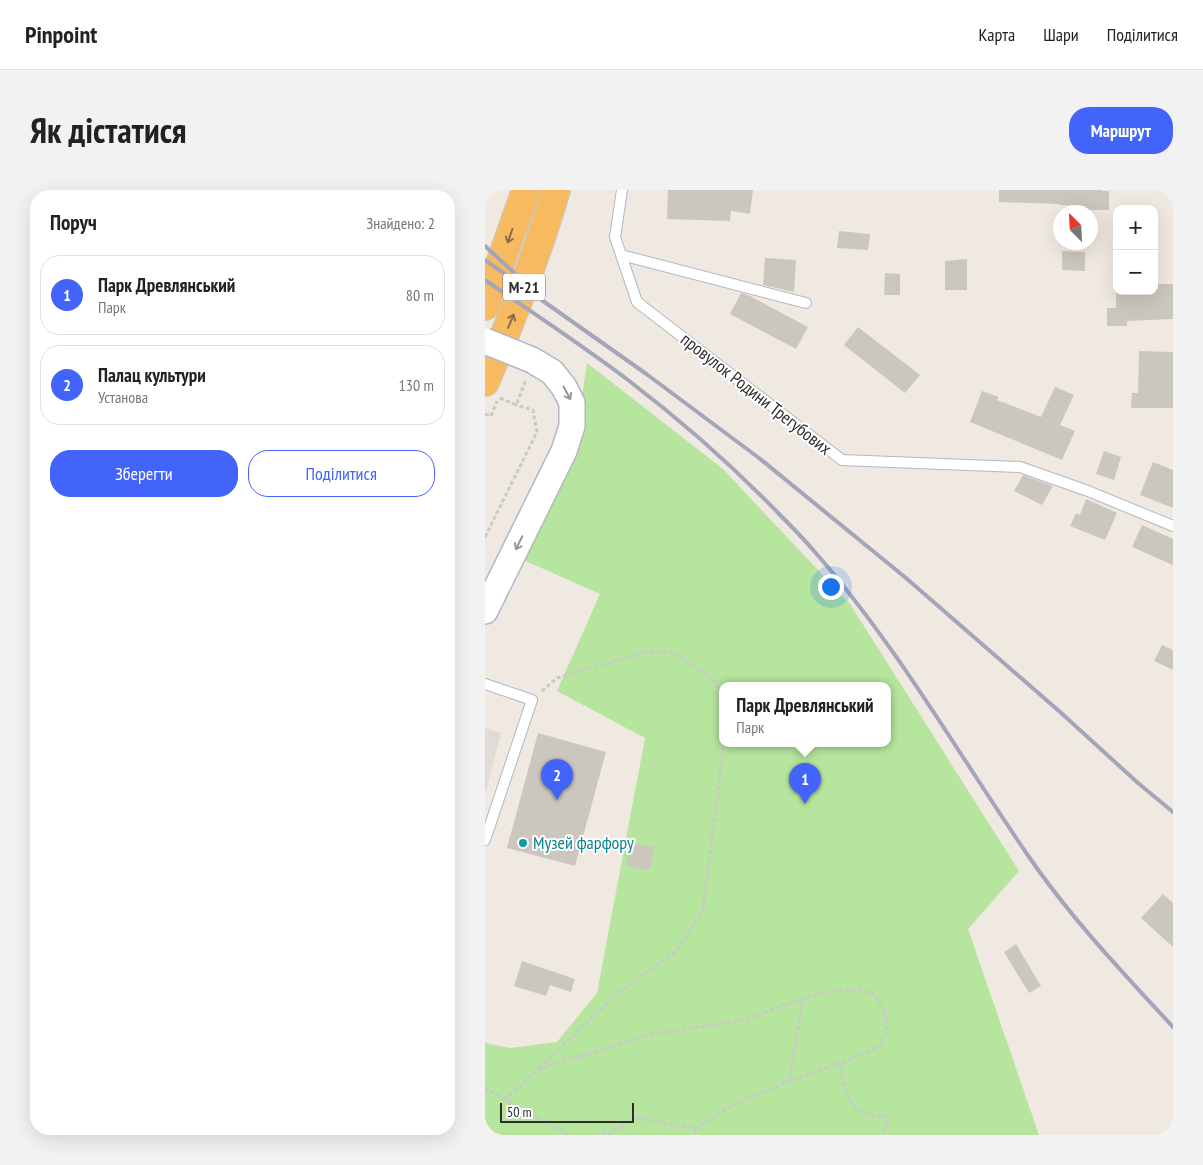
<!DOCTYPE html>
<html lang="uk">
<meta charset="utf-8">
<style>
:root{--surface:#fff;--page:#f2f2f2;--text:#222;--muted:#767676;--line:#e0e0e0;--accent:#4264fb}
body{margin:0;font-family:"PT Sans Narrow",sans-serif;background:var(--page);color:var(--text)}
.controls{position:absolute;right:15px;top:15px;display:grid;overflow:hidden;border-radius:10px;box-shadow:0 5px 20px #0002}
.controls button{width:45px;height:45px;display:grid;place-items:center;padding:0;border:0;border-bottom:1px solid var(--line);background:var(--surface);color:var(--text);font:25px sans-serif}
.compass{position:absolute;left:568px;top:15px;width:45px;height:45px;border-radius:50%;background:var(--surface);box-shadow:0 5px 20px #0002;rotate:336deg}
.scale{position:absolute;left:15px;bottom:12px;width:134px;box-sizing:border-box;padding-left:5px;border:2px solid #2e2e2e;border-top:0;font-size:14px;line-height:18px;white-space:nowrap;color:#2e2e2e;-webkit-text-stroke:4px #fff;paint-order:stroke}
.you{position:absolute;left:345px;top:396px;width:18px;height:18px;margin:-12px;border:4px solid #fff;border-radius:50%;background:#1a73e8;box-shadow:0 0 0 8px #1a73e833}
.badge{display:grid;place-items:center;width:32px;height:32px;border-radius:50%;background:var(--accent);color:#fff;font-size:16px;font-weight:700}
.pin{position:absolute;translate:-50% -41px;filter:drop-shadow(0 1px 2px #0008)}
.pin::after{content:'';position:absolute;top:26px;width:18px;height:15px;background:inherit;clip-path:polygon(0 0,100% 0,50% 100%)}
.popup{position:absolute;left:234px;top:492px;width:172px;height:65px;box-sizing:border-box;display:grid;place-content:center;border-radius:10px;background:var(--surface);filter:drop-shadow(0 1px 4px #0005);font-size:16px;white-space:nowrap;color:var(--muted)}
.popup b{font-size:19px;color:var(--text)}
.popup::after{content:'';position:absolute;left:50%;top:100%;margin-left:-10px;border:10px solid transparent;border-top-color:var(--surface)}
.list{margin:0;padding:0;list-style:none}
h2{display:flex;justify-content:space-between;align-items:center;height:65px;margin:0;padding:0 20px;font-size:21px}
h2 small{font-size:16px;font-weight:400;color:var(--muted)}
.list li{display:grid;grid-template-columns:32px 1fr auto;gap:15px;align-items:center;box-sizing:border-box;height:80px;margin:0 10px 10px;padding:0 10px;border:1px solid var(--line);border-radius:20px}
.list b{display:block;font-size:19px;white-space:nowrap}
.list p{margin:0;font-size:16px;white-space:nowrap;color:var(--muted)}
.list em{font-size:16px;font-style:normal;color:var(--muted)}
.actions{display:flex;gap:10px;padding:15px 20px}
.actions a{flex:1;padding:11px 0;border:1px solid var(--accent);border-radius:20px;text-align:center;font-size:18px;color:var(--accent)}
.actions .main{background:var(--accent);color:#fff}
.map{position:relative;flex:none;width:688px;height:945px;overflow:hidden;border-radius:20px}
header{display:flex;align-items:center;gap:30px;box-sizing:border-box;height:70px;padding:0 25px;background:var(--surface);border-bottom:1px solid var(--line)}
header strong{font-size:24px}
nav{display:flex;gap:28px;margin-inline-start:auto;font-size:18px}
.intro{display:flex;align-items:center;justify-content:space-between;box-sizing:border-box;height:120px;padding:0 30px}
h1{margin:0;font-size:35px}
.button{padding:12px 22px;border-radius:20px;background:var(--accent);color:#fff;font-size:18px;font-weight:700}
main{display:flex;gap:30px;padding:0 30px}
aside{flex:1;background:var(--surface);border-radius:20px;box-shadow:0 5px 20px #0002}
.map>svg:first-child{display:block}
</style>
<header>
<strong>Pinpoint</strong>
<nav><a>Карта</a><a>Шари</a><a>Поділитися</a></nav>
</header>
<div class="intro"><h1>Як дістатися</h1><a class="button">Маршрут</a></div>
<main>
<aside>
<h2>Поруч<small>Знайдено: 2</small></h2>
<ul class="list">
<li><span class="badge">1</span><div><b>Парк Древлянський</b><p>Парк</p></div><em>80 m</em></li>
<li><span class="badge">2</span><div><b>Палац культури</b><p>Установа</p></div><em>130 m</em></li>
</ul>
<div class="actions"><a class="main">Зберегти</a><a>Поділитися</a></div>
</aside>
<div class="map">
<svg width="688" height="945" viewBox="0 0 688 945">
<rect width="100%" height="100%" fill="#efe9e1"/>
<path fill="#b6e59e" fill-rule="evenodd" d="M102,173l136,106 127,135 169,267 -51,58 71,206h-554v-92l25,5 47,-6 40,-49 48,-255 -88,-47 43,-97 -81,-36 57,-122zM238,495h164v58h-164z"/>
<path fill="#dfdcd8" d="M0,538l16,5 -16,62z"/>
<path fill="#cbc7bf" d="M183,0h85l-3,24 -19,-3 -1,10 -63,-2z
M514,0h103v1h7v19h-23v-4l-27,-1v-1l-60,-2z
M354,41l31,3 -2,16 -31,-2z
M577,61l23,1v19l-23,-1z
M280,68l31,2 -2,32 -31,-7z
M482,69v31h-22v-29z
M400,83l15,1v21h-16z
M669,94h19v35l-46,2v5h-20v-18h9v-15h23v-2h15z
M256,103l9,3 58,31 -12,22 -66,-35z
M373,137l62,48 -15,18 -61,-48z
M654,161l34,1v56h-42l1,-15h6z
M570,197l19,8 -14,30 15,6 -13,29 -92,-38 12,-31 17,6 -2,3 44,17z
M619,261l17,6 -7,23 -18,-6z
M668,272l20,8v38l-33,-13z
M538,285l30,11 -11,19 -28,-14z
M601,309l31,14 -12,27 -35,-14 6,-13 4,2z
M657,335l31,14v26l-41,-18z
M677,455l11,5v20l-19,-9z
M53,543l68,19 -31,114 -68,-18z
M145,653l24,4 -4,23 -24,-4z
M678,704l10,9v44l-32,-29z
M531,754l25,42 -12,7 -25,-41z
M37,771l53,18 -4,13 -21,-7 -4,11 -32,-10z"/>
<g fill="none" stroke-linecap="round" stroke-linejoin="round">
<g stroke="#b4b7c1" stroke-width="12">
<path id="service" d="M137,0l-7,47 22,65 205,158 178,7 68,24 85,35
M136,65l185,48
M0,494l47,16 -47,140"/>
</g>
<g stroke="#b4b7c1" stroke-width="28">
<path id="tertiary" d="M0,421l79,-160 8,-25v-23l-8,-16 -12,-15 -20,-12"/>
</g>
<g stroke="#c9c9c9" stroke-width="30">
<path id="trunk" d="M0,116l41,-116
M0,192c27,-63 52,-126 71,-192"/>
</g>
<path stroke="#c9c9c9" stroke-width="3" stroke-dasharray="4 2.5" stroke-linecap="butt" d="M15,208l16,7 10,-25
M0,224l6,2 6,-15
M0,347l52,-105 -4,-22 -17,-5
M57,501l15,-13 92,-27 27,2 40,29 7,26
M355,873c3,16 8,47 26,51 6,2 14,2 20,2l2,3 -4,16
M54,878l79,-75 58,-42 27,-41 21,-167
M304,891l14,-82
M0,898l83,47
M19,910l35,-31 109,-34 96,-15 59,-22 29,-7 27,-2 14,5 12,17 2,21 -8,15 -39,16 -51,18 -57,24 -36,23 -28,-4 -31,-7 -30,18
M111,945l12,-2
M210,945l1,-7"/>
<use href="#service" stroke="#fff" stroke-width="10"/>
<use href="#tertiary" stroke="#fff" stroke-width="25"/>
<use href="#trunk" stroke="#f8ba60" stroke-width="28"/>
<path stroke="#a3a6b8" stroke-width="4" d="M0,56l35,32
M0,70l160,113 114,85 147,120 153,133 79,72 35,29
M0,90c48,33 97,65 143,100 55,42 107,88 154,137 11,11 22,22 32,34 82,93 143,201 213,303 42,62 95,118 146,173"/>
<g stroke="#b4b7c1" stroke-width="28" stroke-linecap="butt">
<path id="tertiary-bridge" d="M0,151l47,19"/>
</g>
<use href="#tertiary-bridge" stroke="#fff" stroke-width="25"/>
</g>
<defs><path id="oneway-shaft" d="M-6 0H5M1.5-3L5.5 0L1.5 3" fill="none" stroke-width="1.6" stroke-linecap="round" stroke-linejoin="round" transform="scale(1.25)"/></defs>
<g stroke="#896d44">
<use href="#oneway-shaft" transform="translate(25 46) rotate(109)"/>
<use href="#oneway-shaft" transform="translate(26 131) rotate(-67)"/>
</g>
<g stroke="#969696">
<use href="#oneway-shaft" transform="translate(82 203) rotate(62)"/>
<use href="#oneway-shaft" transform="translate(34 353) rotate(116)"/>
</g>
<circle fill="#0f9aa8" stroke="#fff" stroke-width="2" cx="38" cy="653" r="5"/>
<g text-anchor="middle" stroke-width="4" stroke-linejoin="round" paint-order="stroke">
<rect fill="#fff" stroke="#6d6d6d" stroke-width="1" x="18" y="83.5" width="42" height="27" rx="4"/>
<g font-size="16" font-weight="bold" fill="#2e2e2e">
<text x="39" y="103">М-21</text>
</g>
<g font-size="18" fill="#2e2e2e" stroke="#fff">
<text transform="translate(271 204) rotate(38)" y="6">провулок Родини Трегубових</text>
</g>
<g font-size="18" fill="#0d838f" stroke="#fff" text-anchor="start">
<text x="48" y="659">Музей фарфору</text>
</g>
</g>
</svg>
<div class="controls">
<button>+</button>
<button>−</button>
</div>
<svg class="compass" viewBox="-18 -18 36 36"><path d="M0-13l5 13h-10z" fill="#e53935"/><path d="M0 13l5-13h-10z" fill="#767676"/></svg>
<div class="scale">50 m</div>
<div class="you"></div>
<div class="pin badge" style="left:320px;top:614px">1</div>
<div class="popup"><b>Парк Древлянський</b>Парк</div>
<div class="pin badge" style="left:72px;top:610px">2</div>
</div>
</main>
